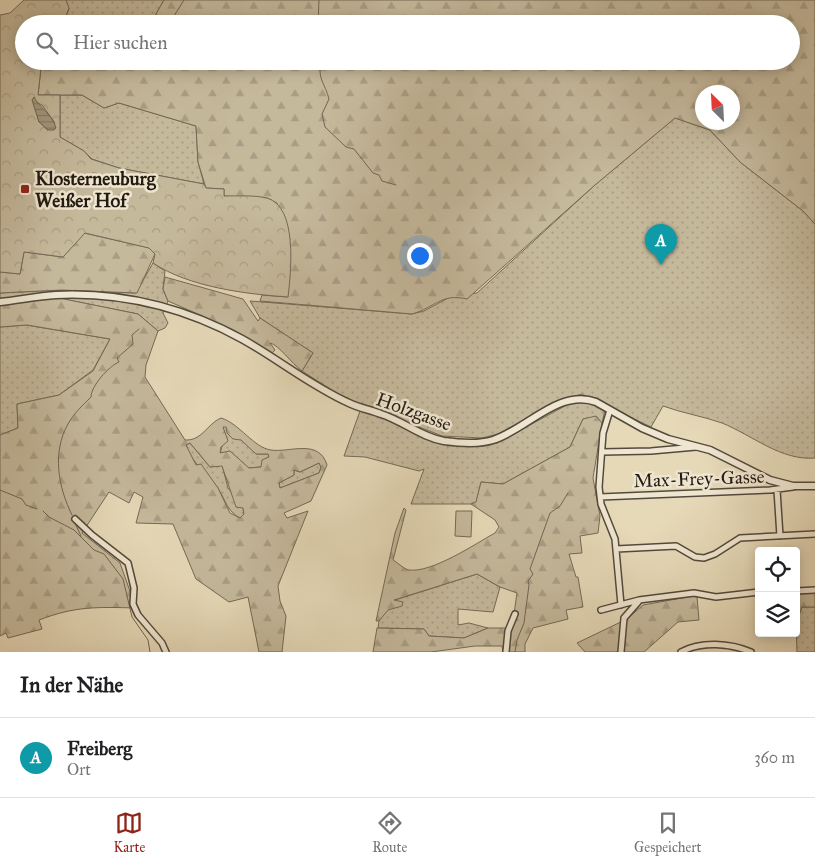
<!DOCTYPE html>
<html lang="de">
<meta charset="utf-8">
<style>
:root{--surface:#fff;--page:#f2f2f2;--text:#202124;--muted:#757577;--line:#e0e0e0;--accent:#8f2418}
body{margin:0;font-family:"IM FELL Great Primer",serif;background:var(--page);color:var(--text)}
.controls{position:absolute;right:15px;bottom:15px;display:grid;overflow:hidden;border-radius:5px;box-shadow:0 2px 12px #0003}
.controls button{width:45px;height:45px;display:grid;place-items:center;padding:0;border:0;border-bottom:1px solid var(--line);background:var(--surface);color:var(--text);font:25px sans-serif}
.compass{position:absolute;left:695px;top:85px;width:45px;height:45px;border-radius:50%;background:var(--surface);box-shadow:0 2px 12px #0003;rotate:336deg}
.you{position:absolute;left:419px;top:255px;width:18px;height:18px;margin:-12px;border:4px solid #fff;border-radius:50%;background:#1a73e8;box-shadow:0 0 0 8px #1a73e833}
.badge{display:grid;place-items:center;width:32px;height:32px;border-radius:50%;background:var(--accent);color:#fff;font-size:16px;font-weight:700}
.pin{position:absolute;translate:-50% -41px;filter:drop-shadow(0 1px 2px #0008)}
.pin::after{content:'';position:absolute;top:26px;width:18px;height:15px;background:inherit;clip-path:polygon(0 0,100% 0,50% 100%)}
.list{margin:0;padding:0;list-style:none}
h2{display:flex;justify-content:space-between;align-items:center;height:65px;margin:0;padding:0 20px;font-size:21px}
h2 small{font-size:16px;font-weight:400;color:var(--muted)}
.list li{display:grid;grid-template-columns:32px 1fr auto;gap:15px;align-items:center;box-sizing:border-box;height:80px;padding:0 20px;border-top:1px solid var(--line)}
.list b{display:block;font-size:19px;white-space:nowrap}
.list p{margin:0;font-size:16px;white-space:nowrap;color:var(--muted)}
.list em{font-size:16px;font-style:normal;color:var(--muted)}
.icon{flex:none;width:28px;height:28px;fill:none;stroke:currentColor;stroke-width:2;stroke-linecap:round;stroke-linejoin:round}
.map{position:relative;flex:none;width:815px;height:652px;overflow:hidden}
.search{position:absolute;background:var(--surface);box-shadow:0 2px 12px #0003;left:15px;right:15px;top:15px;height:55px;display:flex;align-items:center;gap:12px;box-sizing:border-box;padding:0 18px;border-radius:28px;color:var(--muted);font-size:19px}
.sheet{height:145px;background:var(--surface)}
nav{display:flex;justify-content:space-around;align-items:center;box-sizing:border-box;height:70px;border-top:1px solid var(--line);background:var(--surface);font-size:14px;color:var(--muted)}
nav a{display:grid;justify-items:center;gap:2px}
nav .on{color:var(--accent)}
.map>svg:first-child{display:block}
</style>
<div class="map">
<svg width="815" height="652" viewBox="0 0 815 652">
<defs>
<pattern id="grass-dots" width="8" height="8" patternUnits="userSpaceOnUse" patternTransform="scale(1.25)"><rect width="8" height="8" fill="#c5b99c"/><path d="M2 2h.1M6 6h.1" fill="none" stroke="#a99e85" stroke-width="1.8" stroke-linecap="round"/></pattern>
<pattern id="forest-firs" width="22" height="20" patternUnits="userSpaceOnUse" patternTransform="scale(1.25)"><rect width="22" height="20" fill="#c5b99c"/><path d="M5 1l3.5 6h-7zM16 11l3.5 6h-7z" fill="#a99e85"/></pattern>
<pattern id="park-crowns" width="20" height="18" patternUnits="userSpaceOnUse" patternTransform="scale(1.25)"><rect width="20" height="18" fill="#c5b99c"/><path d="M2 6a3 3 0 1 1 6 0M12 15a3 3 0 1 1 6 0" fill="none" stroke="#a99e85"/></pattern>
<pattern id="water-rules" width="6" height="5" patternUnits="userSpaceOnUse" patternTransform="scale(1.25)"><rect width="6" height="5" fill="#a4987f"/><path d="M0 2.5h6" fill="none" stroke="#857b67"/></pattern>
</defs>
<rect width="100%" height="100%" fill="#e6d9b8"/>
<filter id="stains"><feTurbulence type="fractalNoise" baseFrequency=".004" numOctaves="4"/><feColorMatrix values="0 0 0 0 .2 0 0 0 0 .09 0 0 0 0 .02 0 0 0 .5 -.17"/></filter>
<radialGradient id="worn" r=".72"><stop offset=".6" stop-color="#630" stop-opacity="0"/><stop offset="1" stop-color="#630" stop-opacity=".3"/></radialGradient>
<path fill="url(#grass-dots)" stroke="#746a56" d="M66,0h98l-8,14 1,10h-94l6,-15z
M52,61h73l-27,9z
M60,95h22l22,13 15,-5 77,23 2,36 6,22 -85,-16 -27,-9 -8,-8 -24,-14z
M675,118l35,12 30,32 63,49 12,13v234c-34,3 -63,-23 -93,-35 -20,-7 -40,-10 -59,-17l-12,21 -69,-33 -18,5 -17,8 -49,27 -16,4 -40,-2 -101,-40 -39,-25 11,-18 -53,-35 -10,-17 162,13 12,-3 28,-15 25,-3 118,-108z
M153,263l12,8 -2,18 5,12 -5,12 5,10 -3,5 -7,3 -20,-17 -74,-15 -15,-6 -49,7v-7l61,-3 75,3z
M26,325l84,14 -17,31 -34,25 -42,9 1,24 -18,7v-108z
M574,401l19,2 12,7 -3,13 -6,-6 -13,2 -13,28 -67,37 -22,-2 -5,21 -5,1h-60l13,-35 -5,2 -54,-14 -21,-1 16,-45 14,3 74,29 -1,3 50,-3z
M226,426c10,12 21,16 30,28h12l1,3 -8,10 -13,1 -18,-17 -10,3 5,-20 -2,-7z
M190,443l20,24 12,-2 6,23 15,20 1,6 -4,4c-13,-7 -14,-17 -21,-28 -11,-18 -26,-24 -33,-45z
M319,463l2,4 -2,6 -39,15 -1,-5 15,-8v-5l6,2z
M477,574l23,13 -7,25 -35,-3v16l11,-2 19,5 -24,10 -35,-2 -5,-7 -46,-1 1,-7 13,-20z
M802,607h13v45h-18l-1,-29z"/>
<path fill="url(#forest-firs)" stroke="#746a56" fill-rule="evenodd" d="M164,0h651v224l-12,-13 -63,-49 -30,-32 -35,-12 -80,67 -128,114c-26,-6 -31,8 -55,15l-152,-13 2,-6 26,2 -11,-94 -10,-5 -43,-2v-7l-18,-1 -8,-26 -2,-36 -77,-23 -15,5 -22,-13h-44l3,-27 32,-2 25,4 27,-9h666v-37h-634l-1,-10zM702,92h30v30h-30z
M84,233l66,15 5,6 -18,39 -76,-3 -61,3v-21l20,2 4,-22 39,5z
M165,277l78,22 15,22 2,-3 53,35 -11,18c-11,-8 -23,-26 -32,-28l5,7 -3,3 -38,-23 -66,-29 -5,-12z
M49,293l15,6 74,15 20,17 -12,34 -1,12 40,63c17,1 22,-16 36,-22 18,5 33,30 50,32 18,3 48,-12 56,15l-16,36 -27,12 3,5 21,-7 -30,75 2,15 6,15 -4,36h-23l-11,-55 -19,5 -33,-23 -23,-55 -37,-1 7,-26 -9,-5 -5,11 -20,-11 -27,41 38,30 16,45c-38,-1 -61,-2 -97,12l3,9 -34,9 -2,-5 -6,3v-201l18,-7 -1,-24 42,-9 34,-24 17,-32 -83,-14 -27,2v-27zM223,427h3l1,6 6,6 8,1 15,14h12l1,3 -7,3 -1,7 -12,1 -19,-17 -10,2 1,-6 7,-6zM190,443l20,24 12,-1 14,41 7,1 1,6 -4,4 -10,-5 -12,-25 -17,-24 -5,1 -10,-20zM319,463l2,4 -2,6 -39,15 -1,-5 15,-8v-5l6,2z
M596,416l6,7 -9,55 7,38 -2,17 -18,3 2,17 -13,1 7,23h2l5,30 -17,3 2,9 -35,9 -8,16v8h-22l-1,-6h-27l-44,6h-58l4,-24 47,1 5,7 35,2 24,-10h24l5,-35 -17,-6 -23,-13 -83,26 9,2 -1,4 -14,4 -9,11h-3l19,-88 9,-25 2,2 -13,50c5,3 11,9 16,10 23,3 66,-26 86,-37l4,-6 -4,-7 -24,-16 5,-2 5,-20 22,2 67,-37 13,-28z
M815,593v14h-13l-6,16v-29z
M693,596l4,1 2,23 -21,2 -34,30h-59l-8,-9 50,-24 16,-14z"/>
<path fill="url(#park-crowns)" stroke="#746a56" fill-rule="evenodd" d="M24,0h42l3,8 -6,16h-39v37h28l21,5 -32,2 -3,27h22v42l24,14 7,8 28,9 85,16 2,4 18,1v7c14,0 30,-1 43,2 31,9 24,74 21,99 -43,-3 -99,-10 -135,-34l2,-9 -6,-6 -64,-15 -22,24 -39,-5 -4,22 -20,-2v-257l10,-2zM34,101l8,4 13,18 -7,7 -9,-8z"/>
<path fill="#c5b99c" stroke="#746a56" d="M456,511h16l-1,26 -16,-1z"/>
<path fill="url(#water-rules)" stroke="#706653" d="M34,97c3,8 19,18 22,31l-2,2h-6l-9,-8 -7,-22z"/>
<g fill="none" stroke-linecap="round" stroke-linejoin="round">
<path stroke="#706653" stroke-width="1" d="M169,24l15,-24
M318,24l1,-24
M322,61c-6,16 3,22 7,38l-7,15 3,13 21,20 8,2 19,24 6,2 3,6 14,4
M115,70l12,-9
M0,490l22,9 4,6 11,4
M43,511l6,6 25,13 20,20 10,4 19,25 9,38 16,23 2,12
M72,515c-14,-28 -20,-63 -4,-91 6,-11 15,-19 23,-27 0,-11 18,-31 28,-35l-2,-4 16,-14 -1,-9 7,-6
M74,521l7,15
M515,652l2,-12 7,-17 5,-38 -1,-4 5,-7 -3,-5 20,-56 10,-7 8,-13"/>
<g stroke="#544a3b" stroke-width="8">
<path id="minor" d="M610,410l-7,23 -4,54 2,17 14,35 6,66
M602,452l49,-1 45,-4
M777,490l3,46
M600,497l170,-7 23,-3
M75,519l17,16 36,28 6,25 -1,16 5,11 24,28 4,9
M616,549l60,-3 19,11 9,1 11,-4 25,-16 75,-4
M796,591l19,-1
M601,610l38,-10 55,-7 22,4 43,-5
M506,652l2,-21 7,-17
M621,652l3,-34 15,-17
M681,652c20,-11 49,-9 70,0"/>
</g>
<g stroke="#544a3b" stroke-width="9">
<path id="tertiary" d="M0,302c19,-2 38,-6 56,-7 65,-3 129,13 186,44 36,20 69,47 107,64 10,5 22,7 32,11 22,7 40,23 63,27 15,2 34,4 49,-1 33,-10 66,-52 103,-38l46,26 26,11 42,11 60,30 23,6h22"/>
</g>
<use href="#minor" stroke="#efe6d1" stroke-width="5"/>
<use href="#tertiary" stroke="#efe6d1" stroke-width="6"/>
</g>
<rect fill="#8f2418" stroke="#efe6d1" stroke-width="2" x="20" y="184" width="10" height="10" rx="2.5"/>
<g text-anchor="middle" stroke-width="5" stroke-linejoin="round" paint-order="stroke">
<g font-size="19" font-weight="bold" fill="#231b11" stroke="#efe6d1" text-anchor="start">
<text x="35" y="185">Klosterneuburg<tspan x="35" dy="22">Weißer Hof</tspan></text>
</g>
<g font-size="19" fill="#231b11" stroke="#efe6d1">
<text transform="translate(414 411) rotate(20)" y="7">Holzgasse</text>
<text transform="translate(699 478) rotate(-2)" y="7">Max-Frey-Gasse</text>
</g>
</g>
<rect width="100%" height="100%" filter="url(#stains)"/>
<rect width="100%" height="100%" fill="url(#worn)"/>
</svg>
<div class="controls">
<button><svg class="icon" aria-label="locate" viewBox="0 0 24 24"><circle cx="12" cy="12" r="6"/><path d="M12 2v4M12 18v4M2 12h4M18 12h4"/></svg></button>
<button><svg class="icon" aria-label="layers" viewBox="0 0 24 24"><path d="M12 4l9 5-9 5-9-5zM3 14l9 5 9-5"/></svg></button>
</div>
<svg class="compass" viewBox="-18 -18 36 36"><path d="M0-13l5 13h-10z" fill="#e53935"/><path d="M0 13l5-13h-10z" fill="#757577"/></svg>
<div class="you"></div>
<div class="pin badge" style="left:661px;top:265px;background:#0f9aa8">A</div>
<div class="search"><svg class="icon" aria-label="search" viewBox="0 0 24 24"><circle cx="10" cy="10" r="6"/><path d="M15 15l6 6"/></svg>Hier suchen</div>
</div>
<section class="sheet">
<h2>In der Nähe<small></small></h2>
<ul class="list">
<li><span class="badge" style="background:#0f9aa8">A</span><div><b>Freiberg</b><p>Ort</p></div><em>360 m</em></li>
</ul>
</section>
<nav>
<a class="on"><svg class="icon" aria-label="map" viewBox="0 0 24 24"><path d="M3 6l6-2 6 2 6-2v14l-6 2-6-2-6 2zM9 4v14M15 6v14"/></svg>Karte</a>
<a><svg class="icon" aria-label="directions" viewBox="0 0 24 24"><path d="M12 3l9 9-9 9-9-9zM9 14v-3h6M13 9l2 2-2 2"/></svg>Route</a>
<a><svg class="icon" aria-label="saved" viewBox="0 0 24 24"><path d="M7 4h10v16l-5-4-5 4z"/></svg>Gespeichert</a>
</nav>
